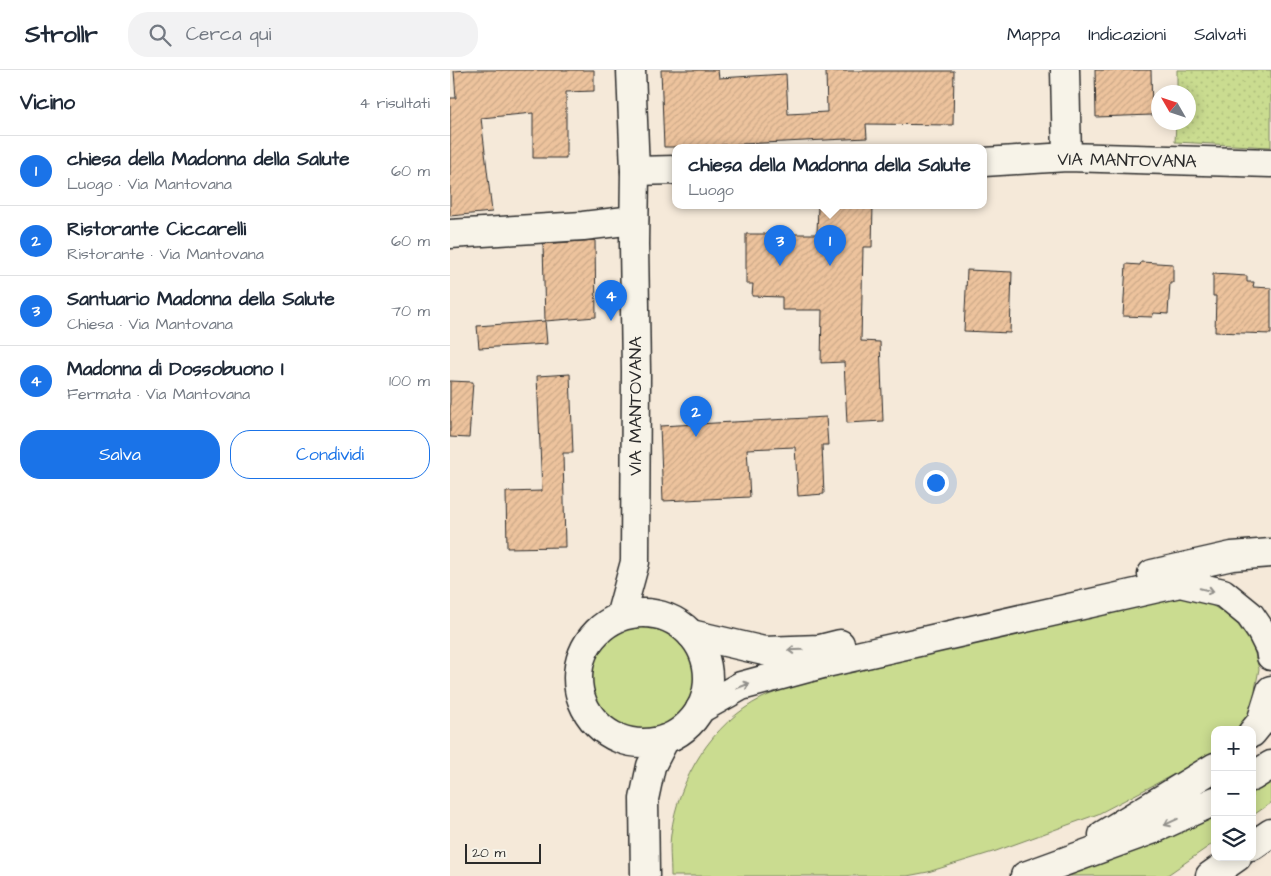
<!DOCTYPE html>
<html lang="it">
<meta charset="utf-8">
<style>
:root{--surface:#fff;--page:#f2f2f3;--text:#1f2937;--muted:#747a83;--line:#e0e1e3;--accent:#1a73e8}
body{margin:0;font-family:"Architects Daughter",sans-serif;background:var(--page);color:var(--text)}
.controls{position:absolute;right:15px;bottom:15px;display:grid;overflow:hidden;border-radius:10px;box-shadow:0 2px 12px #0003}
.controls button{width:45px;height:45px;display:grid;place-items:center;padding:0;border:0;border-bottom:1px solid var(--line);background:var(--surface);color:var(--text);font:25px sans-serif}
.compass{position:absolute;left:701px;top:15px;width:45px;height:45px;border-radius:50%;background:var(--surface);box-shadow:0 2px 12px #0003;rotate:309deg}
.scale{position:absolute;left:15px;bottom:12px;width:76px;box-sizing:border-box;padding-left:5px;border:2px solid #2b2b2b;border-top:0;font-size:14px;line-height:18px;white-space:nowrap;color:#2b2b2b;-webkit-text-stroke:4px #f7f3e8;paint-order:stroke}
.you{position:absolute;left:485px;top:412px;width:18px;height:18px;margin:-12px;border:4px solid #fff;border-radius:50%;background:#1a73e8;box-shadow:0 0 0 8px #1a73e833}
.badge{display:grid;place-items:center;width:32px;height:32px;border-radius:50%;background:var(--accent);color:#fff;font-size:16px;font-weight:700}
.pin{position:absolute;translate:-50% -41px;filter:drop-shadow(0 1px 2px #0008)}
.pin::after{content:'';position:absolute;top:26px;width:18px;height:15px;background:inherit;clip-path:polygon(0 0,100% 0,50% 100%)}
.popup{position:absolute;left:222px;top:74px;width:315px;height:65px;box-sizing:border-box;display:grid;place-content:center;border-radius:10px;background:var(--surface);filter:drop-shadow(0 1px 4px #0005);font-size:16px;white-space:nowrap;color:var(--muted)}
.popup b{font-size:19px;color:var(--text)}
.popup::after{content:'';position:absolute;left:50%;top:100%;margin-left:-10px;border:10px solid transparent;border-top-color:var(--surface)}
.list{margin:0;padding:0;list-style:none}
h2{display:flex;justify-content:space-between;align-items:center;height:65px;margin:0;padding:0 20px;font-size:21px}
h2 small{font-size:16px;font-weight:400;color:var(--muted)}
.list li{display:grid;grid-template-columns:32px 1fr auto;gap:15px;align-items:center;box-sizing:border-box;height:70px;padding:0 20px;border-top:1px solid var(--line)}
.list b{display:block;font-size:19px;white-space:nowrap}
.list p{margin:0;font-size:16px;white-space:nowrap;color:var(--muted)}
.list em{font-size:16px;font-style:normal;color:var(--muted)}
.actions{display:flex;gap:10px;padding:15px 20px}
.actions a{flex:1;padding:11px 0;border:1px solid var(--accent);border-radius:20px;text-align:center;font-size:18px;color:var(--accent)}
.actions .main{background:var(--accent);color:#fff}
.icon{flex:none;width:28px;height:28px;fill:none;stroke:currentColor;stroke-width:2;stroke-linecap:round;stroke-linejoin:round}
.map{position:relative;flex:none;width:821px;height:806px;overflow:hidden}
header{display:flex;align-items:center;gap:30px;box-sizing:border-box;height:70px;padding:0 25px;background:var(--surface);border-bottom:1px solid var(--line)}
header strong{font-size:24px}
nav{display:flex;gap:28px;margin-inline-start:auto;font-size:18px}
.search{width:350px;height:45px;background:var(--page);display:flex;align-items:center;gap:12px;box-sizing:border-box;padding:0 18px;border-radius:20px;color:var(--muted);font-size:19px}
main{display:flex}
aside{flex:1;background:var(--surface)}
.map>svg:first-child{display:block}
</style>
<header>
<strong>Strollr</strong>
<div class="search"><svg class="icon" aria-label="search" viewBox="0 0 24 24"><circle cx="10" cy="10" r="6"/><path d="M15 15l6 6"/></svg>Cerca qui</div>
<nav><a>Mappa</a><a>Indicazioni</a><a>Salvati</a></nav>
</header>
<main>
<aside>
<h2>Vicino<small>4 risultati</small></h2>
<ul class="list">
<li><span class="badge">1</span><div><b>chiesa della Madonna della Salute</b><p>Luogo · Via Mantovana</p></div><em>60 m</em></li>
<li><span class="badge">2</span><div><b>Ristorante Ciccarelli</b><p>Ristorante · Via Mantovana</p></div><em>60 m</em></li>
<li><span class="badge">3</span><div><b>Santuario Madonna della Salute</b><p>Chiesa · Via Mantovana</p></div><em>70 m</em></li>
<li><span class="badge">4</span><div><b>Madonna di Dossobuono I</b><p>Fermata · Via Mantovana</p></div><em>100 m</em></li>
</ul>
<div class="actions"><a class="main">Salva</a><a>Condividi</a></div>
</aside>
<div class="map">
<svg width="821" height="806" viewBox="0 0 821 806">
<defs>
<pattern id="park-dots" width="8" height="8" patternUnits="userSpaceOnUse" patternTransform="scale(1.25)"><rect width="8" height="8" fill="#cadc90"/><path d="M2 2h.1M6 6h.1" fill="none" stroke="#aebd7c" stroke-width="1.8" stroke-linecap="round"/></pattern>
<pattern id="building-hatch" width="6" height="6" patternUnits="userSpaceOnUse" patternTransform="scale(1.25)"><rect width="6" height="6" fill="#edc39d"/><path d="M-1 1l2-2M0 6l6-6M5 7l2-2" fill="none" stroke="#cba887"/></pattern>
</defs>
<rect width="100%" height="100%" fill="#f5e9d9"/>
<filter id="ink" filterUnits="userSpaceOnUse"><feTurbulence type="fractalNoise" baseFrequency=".02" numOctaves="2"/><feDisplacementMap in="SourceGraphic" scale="10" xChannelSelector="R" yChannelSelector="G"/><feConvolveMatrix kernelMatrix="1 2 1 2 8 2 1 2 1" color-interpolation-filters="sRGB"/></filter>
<g filter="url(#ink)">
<path fill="#cadc90" stroke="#7a845e" d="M724,526l29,4 30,18 20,28 6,23 -6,31 -7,22 -6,8h-25v21l-25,15 -92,48 -102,37 -68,21 -21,4h-236c0,-14 -2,-29 0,-42 7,-55 41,-111 91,-136 8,-4 17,-7 25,-10z
M141 608a52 52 0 1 1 104 0a52 52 0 1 1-104 0Z
M821,706v27l-19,13v-29z
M765,739v33l-49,34h-104z"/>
<path fill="url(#park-dots)" stroke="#7a845e" d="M727,0h94v77l-96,-5 1,-19 12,-1v-30h-11z"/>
<path fill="url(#building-hatch)" stroke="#2b2b2b" d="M18,0h126v21l-28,1v66h-33v-45l-52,5 11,94 -42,4v-118h6l-2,-27z
M211,0h57l1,8 67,-4 2,40 39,-2 -1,-41h128l-1,54 -87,-1 1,14 -145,7v2h-58z
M645,0h56l1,45 -56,2z
M368,135h55l-1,42h-9l-2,94 19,1 3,79 -36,2 -3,-61 -23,1 1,-53h-40v-13l-30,-1 1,-12h-7v-50h71z
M145,170l1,77 -51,4 -2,-77z
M691,192l32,2v19h-3l-2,31 -14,-1 -2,4 -29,-1 3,-52 14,1z
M517,200l45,2 -2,61 -46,-2z
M763,204l34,2v6h7l-1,5 18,1v46l-56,-2 1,-36h-3z
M95,251l2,23 -68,4 -2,-22z
M120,304l3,79h-10l2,94 -58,1 -1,-56 36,-1 -5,-115z
M0,311l23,1 -4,56 -19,-1z
M376,347l2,28h-6l2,49 -26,2 -3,-49 -48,2 3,48 -87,4 -3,-75z"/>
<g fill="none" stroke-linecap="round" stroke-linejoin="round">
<g stroke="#2b2b2b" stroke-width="31">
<path id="minor" d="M615,0l2,87
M534,92l83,-5 204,6
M185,101l41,-1
M0,164l133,-8 51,-6"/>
</g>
<g stroke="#2b2b2b" stroke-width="31">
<path id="major" d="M128 608a65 65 0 1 1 130 0a65 65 0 1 1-130 0Z
M170,547l15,-55 1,-191 -2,-127 1,-73 -4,-101
M195,806l-1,-77 7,-33 14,-27"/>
</g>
<g stroke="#2b2b2b" stroke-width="31">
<path id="highway" d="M702,504l80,-18 39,-3
M241,564l73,17 56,-2 20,-5
M250,639l41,-23 85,-23 354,-80 43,10 27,22 11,16 9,18 1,7
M802,663l9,-11 10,-32
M802,707l19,-12
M653,765l112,-68
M802,776l19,-13
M575,806l129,-47 61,-28
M760,806l27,-19"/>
</g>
<use href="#minor" stroke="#f7f3e8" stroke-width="28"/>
<use href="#major" stroke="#f7f3e8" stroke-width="28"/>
<use href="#highway" stroke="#f7f3e8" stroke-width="28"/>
</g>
<defs><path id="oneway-shaft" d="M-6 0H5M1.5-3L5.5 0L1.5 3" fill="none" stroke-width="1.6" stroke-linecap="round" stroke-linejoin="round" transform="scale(1.25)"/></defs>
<g stroke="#918f8a">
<use href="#oneway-shaft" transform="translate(757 520) rotate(13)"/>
<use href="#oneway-shaft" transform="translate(345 580) rotate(178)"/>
<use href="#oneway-shaft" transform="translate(293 616) rotate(-21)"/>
<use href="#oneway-shaft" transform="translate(721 752) rotate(155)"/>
</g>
</g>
<g text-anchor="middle" stroke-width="4" stroke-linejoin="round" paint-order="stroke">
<g font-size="18" fill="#2b2b2b" stroke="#f7f3e8">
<text transform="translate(677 90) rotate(1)" y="6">VIA MANTOVANA</text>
<text transform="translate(185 336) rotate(-90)" y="6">VIA MANTOVANA</text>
</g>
</g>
</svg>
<div class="controls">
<button>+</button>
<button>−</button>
<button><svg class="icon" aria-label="layers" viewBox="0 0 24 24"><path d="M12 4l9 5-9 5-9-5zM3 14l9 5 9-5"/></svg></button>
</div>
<svg class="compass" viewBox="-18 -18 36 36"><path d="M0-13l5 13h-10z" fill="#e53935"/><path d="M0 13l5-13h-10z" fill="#747a83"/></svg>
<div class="scale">20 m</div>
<div class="you"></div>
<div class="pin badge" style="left:380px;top:196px">1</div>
<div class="popup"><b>chiesa della Madonna della Salute</b>Luogo</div>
<div class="pin badge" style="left:246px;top:367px">2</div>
<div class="pin badge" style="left:330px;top:196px">3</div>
<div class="pin badge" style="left:161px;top:251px">4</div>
</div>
</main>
